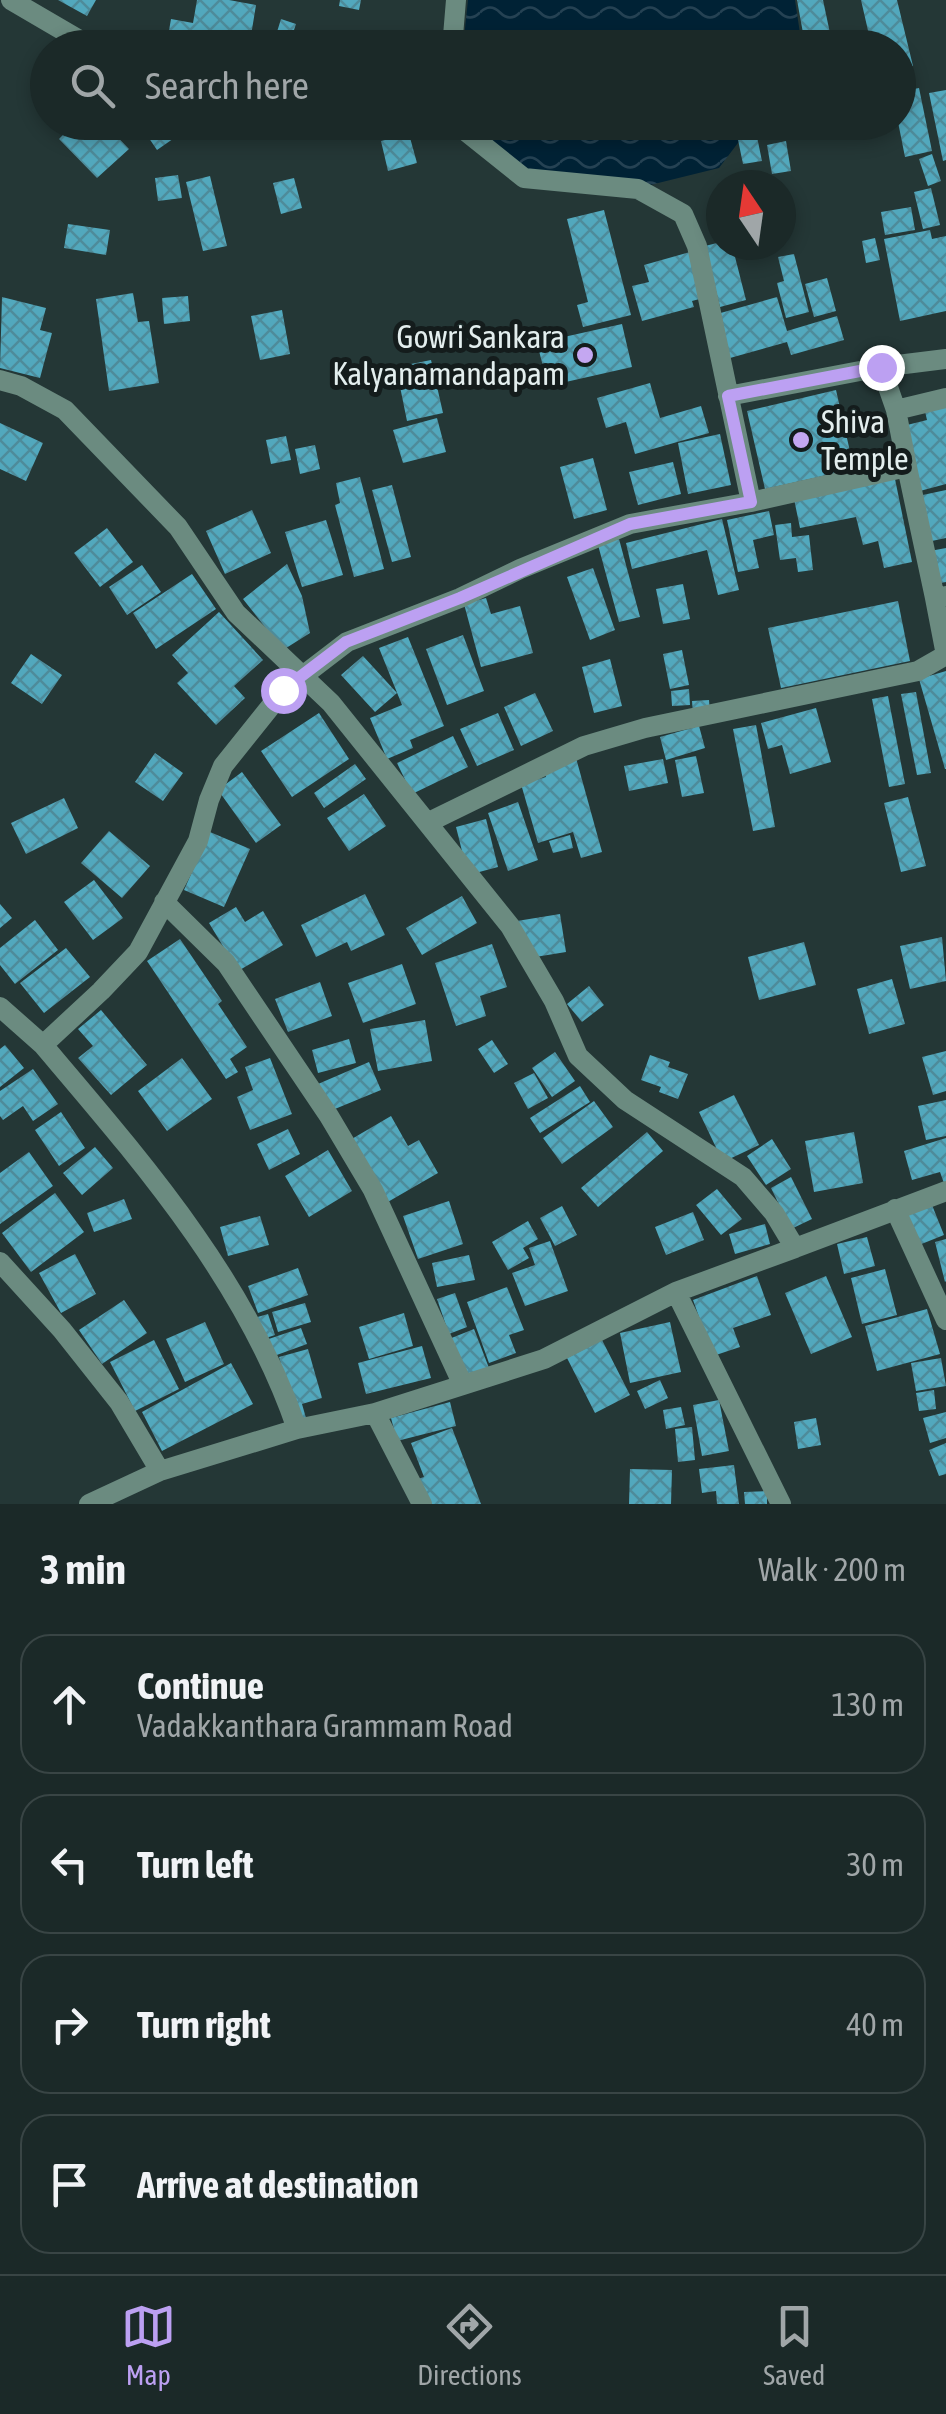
<!DOCTYPE html>
<meta charset="utf-8">
<style>
:root{--surface:#1b2928;--page:#243130;--text:#f1f3f6;--muted:#a0a6a8;--line:#394545;--accent:#bca0f2}
body{margin:0;font-family:"Asap Condensed",sans-serif;background:var(--page);color:var(--text)}
.compass{position:absolute;left:706px;top:170px;width:90px;height:90px;border-radius:50%;background:var(--surface);box-shadow:0 5px 15px #0003;rotate:347deg}
.stop{position:absolute;width:30px;height:30px;margin:-22px;border:8px solid #bca0f2;border-radius:50%;background:#fff}
.stop.end{background:#bca0f2;border-color:#fff;box-shadow:0 2px 10px #0008}
.list{margin:0;padding:0;list-style:none}
h2{display:flex;justify-content:space-between;align-items:center;height:130px;margin:0;padding:0 40px;font-size:42px}
h2 small{font-size:32px;font-weight:400;color:var(--muted)}
.list li{display:grid;grid-template-columns:65px 1fr auto;gap:30px;align-items:center;box-sizing:border-box;height:140px;margin:0 20px 20px;padding:0 20px;border:2px solid var(--line);border-radius:30px}
.list b{display:block;font-size:38px;white-space:nowrap}
.list p{margin:0;font-size:32px;white-space:nowrap;color:var(--muted)}
.list em{font-size:32px;font-style:normal;color:var(--muted)}
.icon{flex:none;width:55px;height:55px;fill:none;stroke:currentColor;stroke-width:2;stroke-linecap:round;stroke-linejoin:round}
.map{position:relative;flex:none;width:946px;height:1504px;overflow:hidden}
.search{position:absolute;background:var(--surface);box-shadow:0 5px 15px #0003;left:30px;right:30px;top:30px;height:110px;display:flex;align-items:center;gap:25px;box-sizing:border-box;padding:0 35px;border-radius:55px;color:var(--muted);font-size:38px}
.sheet{height:770px;background:var(--surface)}
nav{display:flex;justify-content:space-around;align-items:center;box-sizing:border-box;height:140px;border-top:2px solid var(--line);background:var(--surface);font-size:28px;color:var(--muted)}
nav a{display:grid;justify-items:center;gap:5px}
nav .on{color:var(--accent)}
.map>svg:first-child{display:block}
</style>
<div class="map">
<svg width="946" height="1504" viewBox="0 0 946 1504">
<defs>
<pattern id="water-waves" width="16" height="10" patternUnits="userSpaceOnUse" patternTransform="scale(2.5)"><rect width="16" height="10" fill="#002235"/><path d="M0 5q4-4 8 0t8 0" fill="none" stroke="#254253"/></pattern>
<pattern id="building-cross-hatch" width="8" height="8" patternUnits="userSpaceOnUse" patternTransform="scale(2.5)"><rect width="8" height="8" fill="#52a8bd"/><path d="M0 0l8 8M0 8l8-8" fill="none" stroke="#4e8b9a"/></pattern>
</defs>
<rect width="100%" height="100%" fill="#243736"/>
<path fill="url(#water-waves)" d="M468,0h327l6,40 -5,8h-333z
M470,123h283l-34,45 -81,20 -90,-1z"/>
<path fill="url(#building-cross-hatch)" d="M58,0h38l-9,16z
M197,0h32l27,5 -7,43h-83l5,-29 22,4z
M340,0h21l-2,10 -20,-4z
M797,0h26l8,38 -26,6z
M861,0h36l16,66 -15,4v-22h-26z
M281,19l15,5 -8,24h-16z
M298,40l23,6v2h-25z
M919,88l13,63 -27,6 -7,-35v-30z
M946,90v70l-3,1 -14,-68z
M76,122h27l26,27 -32,29 -38,-39z
M138,122h34l8,12 -23,16z
M309,122h15l-1,8 -15,-2z
M756,132l6,29 -19,3 -6,-29z
M409,134l8,29 -29,8 -7,-30z
M786,141l5,30 -19,3 -5,-29z
M932,154l9,27 -13,5 -9,-27z
M178,175l4,23 -24,3 -3,-23z
M210,176l17,70 -24,5 -17,-69z
M294,178l8,30 -21,6 -8,-31z
M931,188l9,37 -17,4 -9,-37z
M911,207l4,23 -30,5 -4,-23z
M604,210l27,105 -48,12 -6,-22 11,-3 -21,-83z
M68,224l42,6 -4,25 -42,-7z
M930,230l2,9 14,-3v75l-46,10 -16,-82z
M875,238l5,22 -14,3 -4,-22z
M721,242v3h11l14,55 -26,7 -15,-61z
M690,252l13,46 -11,3 2,6 -52,14 -10,-35 17,-4 -5,-17z
M794,254l15,58 -23,6 -9,-35 7,-2 -6,-24z
M827,278l9,33 -22,6 -9,-33z
M133,293l5,29 11,-1 10,62 -50,8 -13,-92z
M188,296l2,25 -26,3 -2,-26z
M2,297l44,11 -6,22 12,3 -12,45 -40,-10z
M777,297l10,34 50,-15 7,24 -53,15 -4,-13 -57,16 -13,-44z
M282,310l8,44 -30,6 -9,-44z
M622,324l10,43 -84,19 -11,-43z
M431,360l12,53 -36,8 -11,-54z
M650,383l10,35 41,-12 8,27 -74,21 -9,-32 -20,6 -9,-30z
M836,390l18,79 -89,20 -18,-78z
M946,401v83l-26,7 -17,-65 24,-6 -3,-13z
M437,418l9,34 -43,11 -10,-33z
M0,423l43,20 -17,38 -26,-12z
M720,434l11,51 -43,9 -10,-51z
M286,436l5,24 -20,4 -5,-24z
M315,445l5,24 -20,5 -5,-25z
M593,458l14,52 -33,9 -14,-52z
M673,462l8,32 -43,11 -9,-33z
M360,477l24,92 -30,8 -19,-72 5,-2 -4,-20z
M895,479l17,83 -28,6 -6,-27 -15,4 -7,-28 -56,11 -6,-29z
M392,485l19,72 -19,5 -20,-72z
M946,490v48l-19,4 -9,-46z
M252,510l19,43 -46,21 -19,-43z
M769,511l5,24 -21,5 6,28 -21,4 -11,-52z
M722,519l17,71 -21,5 -11,-45 -75,19 -6,-26z
M326,520l17,55 -41,12 -17,-55z
M791,523l1,14 17,-2 4,35 -15,2 -2,-14 -16,2 -5,-35z
M107,528l26,34 -33,25 -26,-34z
M619,539l21,78 -21,5 -21,-77z
M946,548v34l-10,2 -6,-33z
M287,564l15,32 8,37 -27,17 -40,-51z
M142,565l19,27 -34,23 -18,-28z
M593,568l22,62 -25,10 -23,-63z
M192,574l24,35 -60,40 -23,-36z
M683,584l7,35 -27,5 -7,-35z
M486,598l5,16 29,-8 13,47 -52,14 -17,-63z
M898,601l12,60 -129,27 -13,-60z
M219,612l44,48 -29,26 11,12 -29,27 -39,-42 11,-10 -16,-18z
M463,635l21,56 -37,14 -21,-56z
M408,637l36,89 -34,14 3,8 -26,11 -17,-41 32,-13 -23,-57z
M682,650l7,35 -19,4 -7,-35z
M31,654l31,21 -20,29 -31,-21z
M363,656l34,37 -22,19 -34,-37z
M610,659l12,47 -28,7 -12,-46z
M946,671v98h-1l-26,-90z
M689,689l1,16 -18,1 -1,-15z
M916,692l15,81 -14,2 -16,-81z
M535,693l18,38 -32,15 -17,-39z
M888,696l17,88 -16,3 -17,-88z
M709,700l1,13 -17,1 -1,-13z
M816,708l15,54 -41,12 -8,-29 -14,4 -7,-26z
M319,713l30,46 -57,38 -31,-46z
M498,713l16,37 -37,16 -17,-37z
M756,725l19,102 -22,4 -20,-102z
M699,726l6,22 -39,12 -6,-23z
M453,736l15,31 -56,27 -15,-31z
M155,753l28,20 -20,28 -28,-19z
M696,756l8,37 -22,4 -7,-37z
M576,758l26,94 -21,6 -8,-26 -35,11 -17,-59 25,-7 -3,-10z
M663,759l5,24 -39,8 -5,-25z
M355,764l11,15 -42,29 -10,-15z
M242,772l39,53 -25,18 -38,-53z
M364,794l22,32 -37,25 -22,-33z
M908,797l18,69 -25,6 -17,-69z
M64,798l14,30 -52,26 -15,-31z
M518,802l20,58 -30,11 -20,-58z
M486,819l12,48 -30,8 -12,-48z
M109,831l41,35 -28,32 -41,-35z
M210,832l40,17 -26,58 -40,-17z
M570,835l3,13 -20,5 -4,-12z
M94,880l29,38 -30,22 -29,-38z
M365,894l20,41 -34,16 -4,-9 -31,15 -15,-32z
M462,896l15,27 -55,32 -16,-27z
M0,904l12,14 -12,10z
M236,907l9,15 18,-11 20,34 -45,26 -29,-48z
M560,914l6,38 -43,7 -6,-38z
M35,920l23,30 -43,34 -15,-19v-17z
M942,937l4,44 -36,8 -10,-43z
M180,939l42,62 -4,3 29,43 -17,12 8,13 -12,7 -79,-118z
M804,942l12,43 -57,15 -11,-43z
M492,944l15,43 -27,9 6,20 -30,10 -21,-63z
M66,948l24,29 -46,36 -24,-30z
M402,964l14,40 -53,19 -15,-40z
M892,979l13,45 -36,10 -12,-45z
M320,982l12,34 -44,16 -13,-33z
M589,986l15,19 -22,17 -15,-18z
M101,1010l46,55 -36,30 -33,-37 15,-12 -15,-17z
M425,1020l7,41 -54,10 -8,-42z
M349,1039l7,24 -38,10 -6,-23z
M492,1040l16,24 -14,9 -16,-24z
M5,1045l19,23 -24,19v-38z
M946,1051v40l-13,4 -11,-38z
M555,1052l20,29 -23,16 -20,-29z
M650,1055l20,7 -2,5 20,7 -10,25 -19,-7 2,-5 -20,-7z
M182,1058l30,41 -45,32 -29,-40z
M270,1058l22,56 -42,16 -13,-33 16,-7 -8,-23z
M369,1062l12,28 -51,21 -12,-27z
M33,1069l25,35 -25,17 -10,-15 -20,14 -3,-4v-25z
M534,1073l14,25 -20,11 -14,-26z
M580,1086l10,16 -50,31 -10,-15z
M734,1095l25,50 -36,17 -24,-50z
M946,1100v36l-20,4 -8,-34z
M594,1101l19,26 -51,37 -19,-26z
M61,1112l24,36 -26,18 -24,-36z
M391,1116l17,30 11,-6 19,33 -52,30 -36,-63z
M288,1129l12,25 -31,16 -12,-26z
M647,1132l16,19 -65,56 -17,-19z
M854,1132l9,51 -49,9 -9,-51z
M946,1138v51l-6,-17 -28,8 -8,-29z
M772,1139l19,30 -25,16 -19,-29z
M95,1147l18,21 -31,27 -19,-22z
M328,1150l24,41 -43,26 -24,-41z
M29,1152l24,34 -53,38v-51z
M791,1177l21,42 -21,10 -20,-41z
M717,1189l25,30 -21,16 -25,-30z
M55,1193l29,39 -53,40 -29,-39z
M124,1199l8,20 -38,13 -7,-19z
M449,1201l14,43 -45,15 -15,-43z
M932,1205l12,30 -30,12 -12,-30z
M562,1206l15,29 -22,11 -15,-28z
M693,1212l11,28 -38,15 -11,-28z
M260,1216l9,29 -41,11 -8,-29z
M528,1221l10,18 -15,9 6,10 -21,12 -16,-28z
M765,1224l5,20 -35,10 -6,-20z
M867,1237l8,29 -31,8 -7,-30z
M946,1239v42l-1,1 -10,-40z
M550,1241l18,50 -43,15 -13,-33 23,-8 -6,-17z
M75,1254l21,40 -35,19 -22,-40z
M469,1255l6,25 -38,7 -5,-24z
M298,1268l10,27 -50,18 -10,-27z
M885,1269l12,46 -35,9 -11,-46z
M757,1276l14,39 -38,13 7,19 -27,9 -20,-56z
M826,1276l26,61 -41,17 -26,-61z
M507,1287l17,43 -15,5 7,18 -27,10 -22,-61z
M455,1293l12,34 -18,7 -12,-35z
M124,1300l23,33 -45,31 -23,-34z
M305,1303l6,19 -33,10 -6,-20z
M927,1309l13,45 -63,17 -12,-45z
M404,1313l9,33 -44,13 -10,-32z
M268,1314l7,21 -21,7 -7,-22z
M205,1322l19,42 -39,18 -19,-43z
M670,1322l11,50 -51,11 -10,-50z
M301,1328l6,16 -44,16 -6,-17z
M474,1329l15,39 -24,9 -16,-38z
M154,1340l25,49 -44,22 -25,-49z
M602,1340l28,55 -35,18 -28,-55z
M422,1346l9,32 -65,16 -8,-31z
M308,1349l14,49 -20,6 4,14 -9,3 -18,-64z
M941,1358l5,28 -30,5 -5,-28z
M231,1363l22,41 -91,47 -20,-39z
M660,1380l8,18 -23,11 -8,-18z
M934,1390l2,19 -17,2 -3,-18z
M719,1400l10,51 -27,5 -9,-51z
M450,1402l6,24 -59,15 -6,-23z
M681,1407l4,18 -19,4 -3,-19z
M946,1412v26l-16,5 -7,-25z
M816,1418l5,27 -23,4 -4,-27z
M692,1427l3,33 -17,2 -3,-33z
M452,1428l29,76h-64l-9,-22 16,-5 -13,-34z
M946,1443v31l-7,2 -10,-26z
M734,1465l5,39h-22l-1,-13 -14,2 -3,-24z
M630,1469l42,1 -1,34h-42z
M767,1491v13h-22l-1,-12z"/>
<g fill="none" stroke-linecap="round" stroke-linejoin="round">
<path stroke="#6b8b80" stroke-width="20" d="M11,0l82,48
M452,48l4,-48
M454,122l70,56 114,11 45,25 14,32 54,256
M0,380l21,6 44,24 113,117 58,86 95,90 179,223 44,75 24,55 47,44 118,77 31,36 21,35 -119,44 -132,67 -81,26
M728,396l153,-29 65,-8
M896,410l50,-12
M907,467l28,131
M429,822l155,-76 61,-18 273,-57 28,-16 -11,-57 11,-2
M164,902l62,61 103,153 44,74 90,195 -88,28 -78,16
M0,1007l43,38 58,-54 37,-39 60,-111 11,-41 14,-34 60,-75 64,-49 113,-44 60,-29 110,-45 121,-22 156,-35 -11,-57 -15,-43
M895,1209l51,111
M795,1248l151,-57
M0,1262l62,68 57,72 41,69 137,-42c-51,-149 -154,-266 -254,-384
M676,1292l105,212
M375,1413l47,91
M89,1504l71,-33"/>
</g>
<g fill="none" stroke-linecap="round" stroke-linejoin="round">
<path stroke="#bca0f2" stroke-width="12" d="M283,690l63,-48 114,-44 170,-74 121,-22 -23,-106 153,-29"/>
</g>
<g fill="#c4a7f1" stroke="#141c1c" stroke-width="4">
<circle cx="585" cy="355" r="10"/>
<circle cx="801" cy="440" r="10"/>
</g>
<g text-anchor="middle" stroke-width="10" stroke-linejoin="round" paint-order="stroke">
<g font-size="32" fill="#e3eeee" stroke="#141c1c" text-anchor="end">
<text x="565" y="348">Gowri Sankara<tspan x="565" dy="37">Kalyanamandapam</tspan></text>
<text x="821" y="433" text-anchor="start">Shiva<tspan x="821" dy="37">Temple</tspan></text>
</g>
</g>
</svg>
<svg class="compass" viewBox="-18 -18 36 36"><path d="M0-13l5 13h-10z" fill="#e53935"/><path d="M0 13l5-13h-10z" fill="#a0a6a8"/></svg>
<div class="stop" style="left:283px;top:690px"></div>
<div class="stop end" style="left:881px;top:367px"></div>
<div class="search"><svg class="icon" aria-label="search" viewBox="0 0 24 24"><circle cx="10" cy="10" r="6"/><path d="M15 15l6 6"/></svg>Search here</div>
</div>
<section class="sheet">
<h2>3 min<small>Walk · 200 m</small></h2>
<ul class="list">
<li><svg class="icon" aria-label="ahead" viewBox="0 0 24 24"><path d="M12 20V5M6 11l6-6 6 6"/></svg><div><b>Continue</b><p>Vadakkanthara Grammam Road</p></div><em>130 m</em></li>
<li><svg class="icon" aria-label="left" viewBox="0 0 24 24"><path d="M17 20v-9H6M10 6l-5 5 5 5"/></svg><div><b>Turn left</b></div><em>30 m</em></li>
<li><svg class="icon" aria-label="right" viewBox="0 0 24 24"><path d="M7 20v-9h11M14 6l5 5-5 5"/></svg><div><b>Turn right</b></div><em>40 m</em></li>
<li><svg class="icon" aria-label="arrive" viewBox="0 0 24 24"><path d="M6 21V4h12l-3 4 3 4H6"/></svg><div><b>Arrive at destination</b></div></li>
</ul>
</section>
<nav>
<a class="on"><svg class="icon" aria-label="map" viewBox="0 0 24 24"><path d="M3 6l6-2 6 2 6-2v14l-6 2-6-2-6 2zM9 4v14M15 6v14"/></svg>Map</a>
<a><svg class="icon" aria-label="directions" viewBox="0 0 24 24"><path d="M12 3l9 9-9 9-9-9zM9 14v-3h6M13 9l2 2-2 2"/></svg>Directions</a>
<a><svg class="icon" aria-label="saved" viewBox="0 0 24 24"><path d="M7 4h10v16l-5-4-5 4z"/></svg>Saved</a>
</nav>
